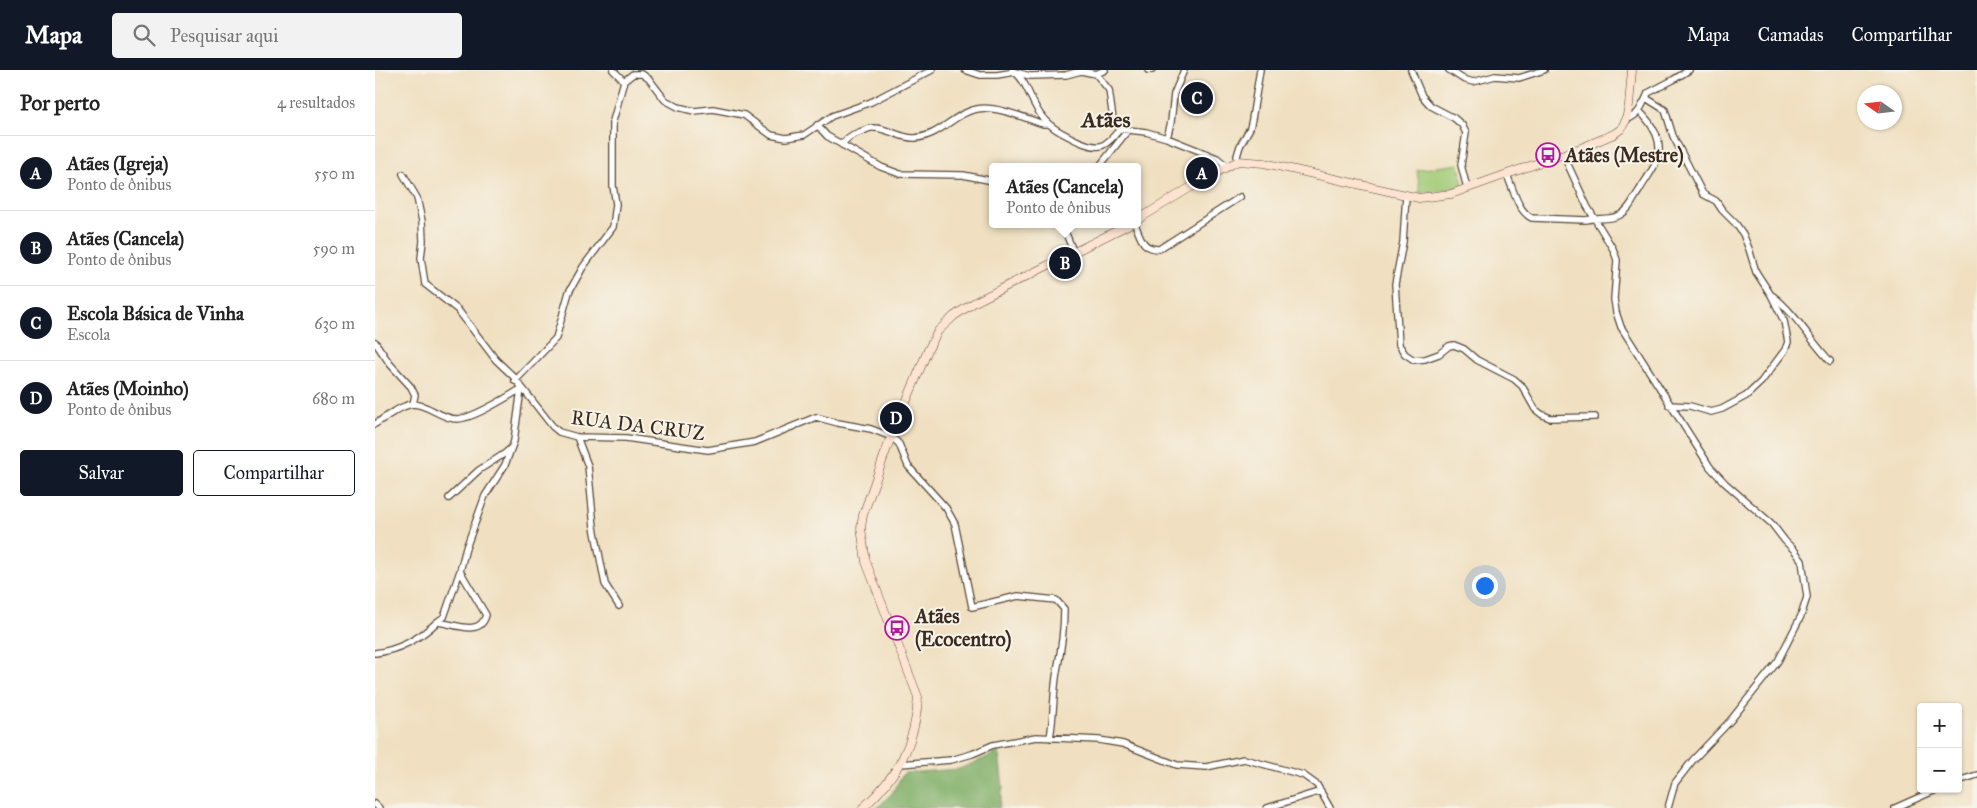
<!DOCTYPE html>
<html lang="pt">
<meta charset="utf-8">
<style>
:root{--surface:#fff;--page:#f2f2f2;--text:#222;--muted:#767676;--line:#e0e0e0;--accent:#111827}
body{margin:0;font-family:"IM FELL Great Primer",serif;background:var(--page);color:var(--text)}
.controls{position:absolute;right:15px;bottom:15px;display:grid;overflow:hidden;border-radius:5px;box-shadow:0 1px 4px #0004}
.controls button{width:45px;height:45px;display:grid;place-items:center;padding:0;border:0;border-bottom:1px solid var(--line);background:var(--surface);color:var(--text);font:25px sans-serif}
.compass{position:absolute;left:1482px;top:15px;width:45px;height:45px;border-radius:50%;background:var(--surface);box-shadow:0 1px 4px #0004;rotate:284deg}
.you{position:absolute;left:1109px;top:515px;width:18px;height:18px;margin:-12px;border:4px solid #fff;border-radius:50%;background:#1a73e8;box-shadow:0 0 0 8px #1a73e833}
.badge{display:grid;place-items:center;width:32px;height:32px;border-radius:50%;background:var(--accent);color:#fff;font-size:16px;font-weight:700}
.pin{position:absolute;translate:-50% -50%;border:2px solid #fff;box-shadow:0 1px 5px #0006}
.popup{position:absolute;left:614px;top:93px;width:152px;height:65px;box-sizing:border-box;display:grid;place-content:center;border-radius:5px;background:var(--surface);filter:drop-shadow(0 1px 4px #0005);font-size:16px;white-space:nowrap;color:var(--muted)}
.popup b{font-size:19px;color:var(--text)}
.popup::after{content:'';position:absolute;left:50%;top:100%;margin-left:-10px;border:10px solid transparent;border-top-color:var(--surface)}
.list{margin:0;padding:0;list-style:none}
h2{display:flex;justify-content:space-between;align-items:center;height:65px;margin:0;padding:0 20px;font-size:21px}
h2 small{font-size:16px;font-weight:400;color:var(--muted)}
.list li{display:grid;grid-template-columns:32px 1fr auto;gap:15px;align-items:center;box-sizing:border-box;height:75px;padding:0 20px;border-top:1px solid var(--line)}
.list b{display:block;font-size:19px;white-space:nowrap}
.list p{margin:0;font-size:16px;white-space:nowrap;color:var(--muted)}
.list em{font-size:16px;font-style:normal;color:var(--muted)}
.actions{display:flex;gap:10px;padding:15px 20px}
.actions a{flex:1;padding:11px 0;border:1px solid var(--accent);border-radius:5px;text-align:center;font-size:18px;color:var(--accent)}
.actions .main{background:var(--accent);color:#fff}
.icon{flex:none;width:28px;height:28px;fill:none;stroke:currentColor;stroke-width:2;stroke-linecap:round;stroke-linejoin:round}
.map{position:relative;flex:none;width:1602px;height:738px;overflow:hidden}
header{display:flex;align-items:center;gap:30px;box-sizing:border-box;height:70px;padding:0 25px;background:var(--accent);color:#fff}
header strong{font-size:24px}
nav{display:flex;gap:28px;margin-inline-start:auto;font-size:18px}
.search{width:350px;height:45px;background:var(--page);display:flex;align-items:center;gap:12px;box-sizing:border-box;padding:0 18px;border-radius:5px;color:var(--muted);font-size:19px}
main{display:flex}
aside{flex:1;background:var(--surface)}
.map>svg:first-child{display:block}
</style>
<header>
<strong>Mapa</strong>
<div class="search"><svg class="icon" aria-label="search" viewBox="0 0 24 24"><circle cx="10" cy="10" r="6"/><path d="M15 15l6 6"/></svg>Pesquisar aqui</div>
<nav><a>Mapa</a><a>Camadas</a><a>Compartilhar</a></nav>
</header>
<main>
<aside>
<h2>Por perto<small>4 resultados</small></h2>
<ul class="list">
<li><span class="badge">A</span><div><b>Atães (Igreja)</b><p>Ponto de ônibus</p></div><em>550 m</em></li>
<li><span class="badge">B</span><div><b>Atães (Cancela)</b><p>Ponto de ônibus</p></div><em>590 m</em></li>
<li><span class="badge">C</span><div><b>Escola Básica de Vinha</b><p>Escola</p></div><em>630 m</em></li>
<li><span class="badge">D</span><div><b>Atães (Moinho)</b><p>Ponto de ônibus</p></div><em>680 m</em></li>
</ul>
<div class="actions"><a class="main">Salvar</a><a>Compartilhar</a></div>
</aside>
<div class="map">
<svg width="1602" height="738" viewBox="0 0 1602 738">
<rect width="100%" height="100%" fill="#f7f3e8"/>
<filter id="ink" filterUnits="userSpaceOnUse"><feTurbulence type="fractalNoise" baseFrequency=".02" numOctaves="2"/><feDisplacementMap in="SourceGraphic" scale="10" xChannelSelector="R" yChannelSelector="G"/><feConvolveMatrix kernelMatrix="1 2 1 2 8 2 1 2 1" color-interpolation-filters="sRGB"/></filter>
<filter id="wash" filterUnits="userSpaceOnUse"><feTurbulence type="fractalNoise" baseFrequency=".0096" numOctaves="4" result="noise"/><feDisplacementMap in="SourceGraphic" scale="20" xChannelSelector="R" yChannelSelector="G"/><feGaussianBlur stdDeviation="1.12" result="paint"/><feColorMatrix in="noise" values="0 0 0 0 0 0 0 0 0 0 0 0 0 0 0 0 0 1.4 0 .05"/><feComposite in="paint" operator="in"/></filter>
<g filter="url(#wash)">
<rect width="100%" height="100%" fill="#f0e0c1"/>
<path fill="#a1cb77" stroke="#6e7a4a" d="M1084,94l4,21 -3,3 -40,5 -3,-23z"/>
<path fill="#80af68" stroke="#5e6c43" d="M624,682l4,36 -4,20h-122l15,-15 12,-20 55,-4z"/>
</g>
<g filter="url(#ink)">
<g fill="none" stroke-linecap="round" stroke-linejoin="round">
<g stroke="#564536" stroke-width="8">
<path id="minor" d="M238,0l11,11
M590,0l15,5h17l18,-3 15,4 36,-1 15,-4 15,3 9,-4
M637,0c13,8 17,26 25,39 9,17 24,24 41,32 23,10 27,6 42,-12l26,3 21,6 50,20 11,9
M773,0h4
M1036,0l11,26 9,10 23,12 8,7 4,8 -5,32 6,23
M1074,0l14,9 10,3 22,-6 24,2 25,-8
M721,4l13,16 4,29 7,10
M1271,28l2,-5 25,-13 16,-10
M1251,50c13,-5 14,-11 20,-22l19,12 8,26 30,58 13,7 6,9 14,14 7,10 6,15 7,23 15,23 13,26 4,21 -3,8 -24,32 -15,14 -24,13 -11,3 -21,-6 -21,-1
M442,55l10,11 54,31 19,7 63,1 30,6
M792,68l4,-16 3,-28 10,-24
M467,75c4,-7 11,-11 18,-13 4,-1 10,-5 14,-4 14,0 27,11 41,10 26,-2 39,-25 62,-29 18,-4 48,9 66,15h5
M1188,84l24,52 26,43 4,11 -3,39 2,13 5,15 89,140 15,16 47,41 13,17 10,10 7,10 5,36 -6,19 -23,45 -48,60 -37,39 -18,23 -7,25
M863,91l-1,-5 3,-10 10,-18 2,-9 8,-49
M724,97l29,-37
M28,104l14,24 5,23 1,20 -2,17 4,26 33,26 38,50 17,16 40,51 6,5 18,5 49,1 82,12 47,-8 61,-25 22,6 33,6 21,8 7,7 9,22 38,42 9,16 17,83 46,-11 38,4 8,9c0,21 -3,42 -7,62 -4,22 -3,45 -7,67
M1132,105c6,13 11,37 25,43l54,2c11,-3 23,1 34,-5 10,-5 13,-16 19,-24 11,-20 27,-33 17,-57 -4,-8 -9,-16 -16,-22
M1031,125l-3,47 -8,42 4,61 6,9 9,6 11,-1 14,-5 10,-8 5,-1 10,4 13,11 37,19 8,7 13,23 6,5 9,4 45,-1
M691,154l-2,5 10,24
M760,154c6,14 7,25 24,25l81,-52
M1398,226c23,18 37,44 57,65
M0,272l15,22 21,23 4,8 -2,9
M140,311l41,-43 13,-46 14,-25 30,-40 3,-23 -3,-18v-65l11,-40 9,-7h9l7,5 16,21 13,7 16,4 19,-2 31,6 27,20 15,3 18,-3 28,-19 39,-14 61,-32
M0,354c10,-6 26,-19 38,-20 15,0 28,15 44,15 16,0 50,-22 64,-30
M202,367l11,29 6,61 11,57 14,22
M74,428l30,-28 25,-16 7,-6
M62,552l7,-5 16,-46
M0,583c25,-3 44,-14 62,-31 16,1 43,16 49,-7l-26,-44 6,-23 19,-52 20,-31 9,-24 7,-52
M525,694l51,-4 21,-6 21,-9 43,-8 63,3 24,4 54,21 29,2 38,-8 59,16 14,10 13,23
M1583,711l19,-6
M0,734l4,4
M892,738l54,-17
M1520,738l43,-19"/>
</g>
<g stroke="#564536" stroke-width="9">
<path id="secondary" d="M762,150l64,-39 37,-20 26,2 155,35 32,-4 135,-48 28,-12 7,-5 5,-9 3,-15 3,-35
M488,738c34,-31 53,-65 55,-111l-52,-135 -5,-34 2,-13 25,-70 40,-95 10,-19 16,-15 21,-14 155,-78"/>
</g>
<use href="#minor" stroke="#fff" stroke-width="5.5"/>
<use href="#secondary" stroke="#fde4d1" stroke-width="8"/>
</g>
</g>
<defs>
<g id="bus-ring" transform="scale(1.25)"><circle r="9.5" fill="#f7f3e8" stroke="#b5179e" stroke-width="1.5"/><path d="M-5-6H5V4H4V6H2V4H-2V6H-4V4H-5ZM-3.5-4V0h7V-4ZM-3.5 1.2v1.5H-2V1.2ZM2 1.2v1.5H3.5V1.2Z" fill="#b5179e"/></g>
</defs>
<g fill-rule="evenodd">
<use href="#bus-ring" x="1173" y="85"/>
<use href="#bus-ring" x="522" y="558"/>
</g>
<g text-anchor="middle" stroke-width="4" stroke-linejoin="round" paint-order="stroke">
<g font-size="20" font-weight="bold" fill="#3b2a1e" stroke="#f7f3e8" text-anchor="start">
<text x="1190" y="92">Atães (Mestre)</text>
<text x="540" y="553">Atães<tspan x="540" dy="23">(Ecocentro)</tspan></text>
</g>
<g font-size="20" fill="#3b2a1e" stroke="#f7f3e8">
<text transform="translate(263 355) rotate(7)" y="7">RUA DA CRUZ</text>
</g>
<g font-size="22" font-weight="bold" fill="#3b2a1e" stroke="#f7f3e8">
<text x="731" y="57">Atães</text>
</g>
</g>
</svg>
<div class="controls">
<button>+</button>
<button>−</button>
</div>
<svg class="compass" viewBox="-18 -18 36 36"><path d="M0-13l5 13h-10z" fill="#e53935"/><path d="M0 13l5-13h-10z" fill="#767676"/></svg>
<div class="you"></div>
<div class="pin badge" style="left:827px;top:103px">A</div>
<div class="pin badge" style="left:690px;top:193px">B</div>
<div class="popup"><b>Atães (Cancela)</b>Ponto de ônibus</div>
<div class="pin badge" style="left:822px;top:28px">C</div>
<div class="pin badge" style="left:521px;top:348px">D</div>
</div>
</main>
